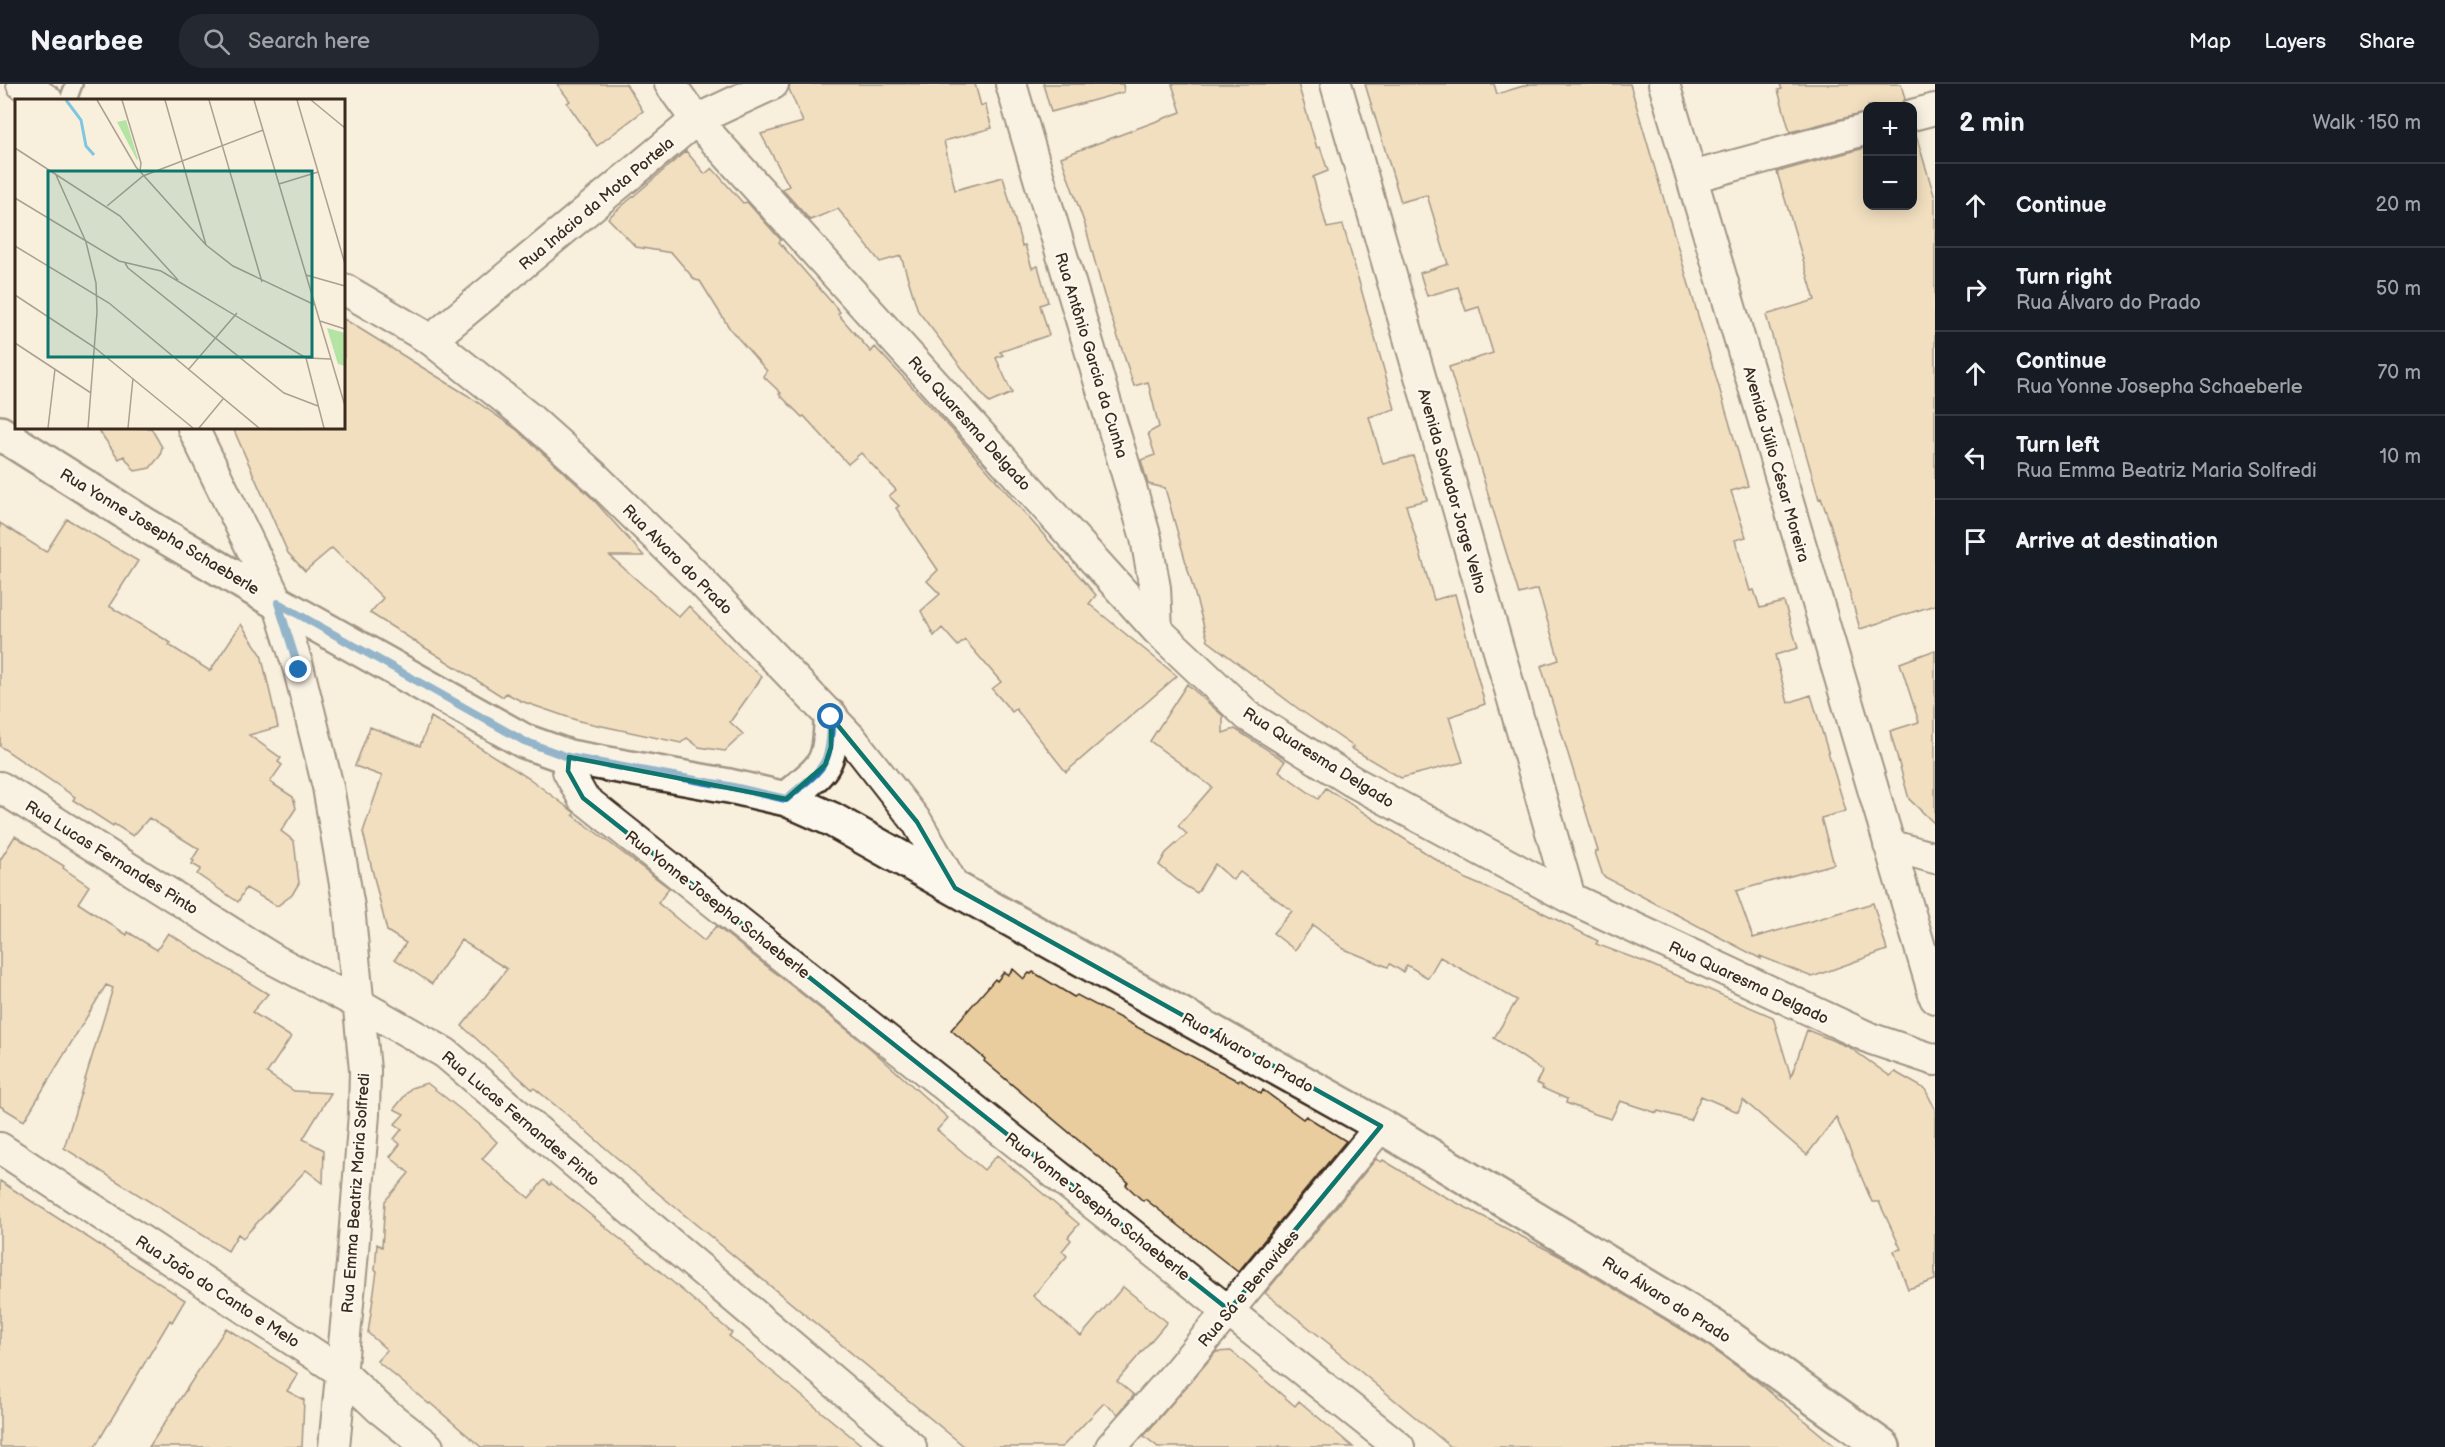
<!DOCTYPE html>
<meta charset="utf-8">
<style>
:root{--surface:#171b24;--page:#242831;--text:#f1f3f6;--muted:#9ea1a6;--line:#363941}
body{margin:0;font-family:"Balsamiq Sans",sans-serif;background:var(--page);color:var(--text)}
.controls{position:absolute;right:18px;top:18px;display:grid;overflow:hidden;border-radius:12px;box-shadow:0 3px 15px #0003}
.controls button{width:54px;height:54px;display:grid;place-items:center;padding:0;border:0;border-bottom:2px solid var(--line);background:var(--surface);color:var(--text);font:30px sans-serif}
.stop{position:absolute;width:18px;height:18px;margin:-14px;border:4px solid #1f6fb2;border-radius:50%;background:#fff}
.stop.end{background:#1f6fb2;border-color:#fff;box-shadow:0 2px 6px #0008}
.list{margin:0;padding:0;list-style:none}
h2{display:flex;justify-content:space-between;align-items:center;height:78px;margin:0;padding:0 24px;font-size:26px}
h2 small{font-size:20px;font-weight:400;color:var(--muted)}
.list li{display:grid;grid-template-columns:39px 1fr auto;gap:18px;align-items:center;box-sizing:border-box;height:84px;padding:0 24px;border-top:2px solid var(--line)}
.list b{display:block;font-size:22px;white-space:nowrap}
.list p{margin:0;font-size:20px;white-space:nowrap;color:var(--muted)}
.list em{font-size:20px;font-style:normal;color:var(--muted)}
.icon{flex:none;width:33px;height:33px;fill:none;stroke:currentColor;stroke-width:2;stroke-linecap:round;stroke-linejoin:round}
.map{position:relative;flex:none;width:1935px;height:1363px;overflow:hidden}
header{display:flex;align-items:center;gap:36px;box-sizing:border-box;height:84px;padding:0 30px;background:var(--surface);border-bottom:2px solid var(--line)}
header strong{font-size:28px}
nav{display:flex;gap:33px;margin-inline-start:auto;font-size:21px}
.search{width:420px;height:54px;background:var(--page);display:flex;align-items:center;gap:15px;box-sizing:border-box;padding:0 21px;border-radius:24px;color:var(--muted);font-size:22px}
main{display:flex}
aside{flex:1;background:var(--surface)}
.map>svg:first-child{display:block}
</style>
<header>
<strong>Nearbee</strong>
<div class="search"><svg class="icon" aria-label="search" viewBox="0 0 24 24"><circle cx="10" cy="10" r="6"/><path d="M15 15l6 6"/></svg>Search here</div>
<nav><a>Map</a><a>Layers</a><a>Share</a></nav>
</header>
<main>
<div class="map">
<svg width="1935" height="1363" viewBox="0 0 1935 1363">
<rect width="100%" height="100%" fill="#f8efdc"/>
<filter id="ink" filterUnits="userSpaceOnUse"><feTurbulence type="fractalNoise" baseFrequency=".0167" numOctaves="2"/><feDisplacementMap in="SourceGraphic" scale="12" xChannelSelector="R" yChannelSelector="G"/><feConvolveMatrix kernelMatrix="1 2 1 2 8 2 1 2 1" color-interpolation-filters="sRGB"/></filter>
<g filter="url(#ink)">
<path fill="#eacd9e" stroke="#3b2a1e" stroke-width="1.5" d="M557,0h69l17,27 -46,35 -30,-43 3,-2z
M790,0h185l6,22 4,-2 7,24 -48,13 11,49 48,-13 19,69 3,-1 7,23 6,-2 10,36 -8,3 9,30 -49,17 3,3 -7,3 16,35 -23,10 -71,-92 -17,-55 -21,6 -42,-53 -28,11 -28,-31 7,-3 -28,-52 42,-12 -14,-33z
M1043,0h80l1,8 -73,20z
M1172,0h126l19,64 3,-1 8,24 -15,6 14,51 16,-3 52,184 -26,8 14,47 30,-8 14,44 -21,5 28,95 21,-6 30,110 -36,13 14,45 -62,16 -50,-30 3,-1 -54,-37 -92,-69 -43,-153 -17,-4 -7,-24 14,-5 -7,-22 11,-6 -11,-45 -14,4 -30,-91 -19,-70 -24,-68 120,-45z
M1365,0h129l3,10 33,-10h100l118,402 -17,5 15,46 -11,3 15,51 4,-1 6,18 24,-6 14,46 -23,7 13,48 23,-8 35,116 -25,7 13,46 -98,27 17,47 120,-35 14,47 -75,27 -52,-21 1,3 -158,-83 -8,-24 3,-1 -57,-185 18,-6 -21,-71 -19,5 -70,-227 44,-14 -14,-46 -13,4 -8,-24 -31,9 -7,-23 28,-9 -21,-69 -26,7z
M1780,0h121l4,15 -7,7h-30v6l-78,20 -12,-42 4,-1z
M1912,48h3l20,66v407l-75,24 -30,-106 -9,-25 -2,1 -53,-184 49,-15 -38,-128 91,-25v59h44z
M686,67l19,23 7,-6 31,35 4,-1 34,38 -2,2 61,70 -2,2 33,38 4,-5 80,86 141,162 -7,9 88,72 -111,96 -50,-63 -4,3 -20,-23 9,-7 -36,-42 -7,6 -16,-18 -8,8 -13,-25 19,-17 -13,-13 11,-11 -42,-62 3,-2 -10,-10 7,-6 -35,-37 -13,11 -44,-48 -2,1 -23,-23 2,-1 -18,-17 4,-5 -37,-42 -30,-48 -5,-1 -23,-27 -36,-6 -28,-29z
M344,235l123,76 50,35 75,68 52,58h-34l69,61 10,-11 48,49 25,22 -32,45 13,12 -18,17 -26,-4 -12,-9 -6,5 -102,-22 -58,-20 -15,-8 -3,4 -133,-84 13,-15 -51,-50 -27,23 -17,-18 -55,-125h111z
M97,344h54l11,19 -2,9 -10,12 -15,3 -11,-15 -5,3z
M67,435l71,42 -29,45 62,37 -2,2 41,26 31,-47 20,30 17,73 -29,8 32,23 -3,4 4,3 -12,17 23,15 3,11 -15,23 13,10 5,42 -7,12 -15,11 -31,-18 -8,14 -41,-28 4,-5 -9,-5 2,-3 -2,-1 7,-11 -50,-31 -16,18 -19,-12 -1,2 -40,-26 2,-3 -75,-51v-223l46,29z
M1935,566v174l-26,-25 -19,-68 29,-9 -19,-59z
M1187,600l36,32v17l12,-4 50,32 -6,10 39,28 8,-11 140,91 66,28 66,34 -2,3 51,19 126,54 18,60 16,-47 42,17 41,29 5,-4 30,17 10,20v171l-27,9 -14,-38 7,-2 -22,-47h-7l-36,-85 -29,38 -64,-55 -5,12 -37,-16 -11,24 -32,-9 -1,2 -37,-12 -9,18 -16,-5 -29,-11 1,-4 -25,-11 1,-2 -7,-3 7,-12 -49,-33 23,-38 -77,-43 -12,21 -21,-13 -4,7 -13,-8 -2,3 -44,-18 -31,-24 -18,25 -22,-17 19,-22 -52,-39 -7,8 -18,-16 -18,29 -15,-9 -23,-19 7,-12 21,-19 -9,-8 34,-39 -62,-46z
M431,633l99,62 41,31 4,3 -2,2 96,73 -11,15 46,38 12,-15 154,122 78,70 -11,12 47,40 13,-15 82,69 -11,13 3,3 -9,11 5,5 -34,40 48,40 42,-49 44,35 -50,59 17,14 -16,19 -14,-11 -42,44h-97l-318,-263 -75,-65 -38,-31 -2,1 -70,-63 45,-57 -46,-29 -29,44 -37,-25 11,-16 -19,-12 -24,-99 19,-56 -27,-10 15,-39 50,19z
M15,752l49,30 -1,2 26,18 -11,17 49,32 1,-3 29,18 11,-17 100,61 -16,18 39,25 -24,36 27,18 37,2 -28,46 21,11 -1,33 -17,-13 -63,68 -5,-4 -10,17 -164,-103 49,-160 -7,-3 -82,136 -24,-15v-246z
M1013,885l11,10 5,-6 2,1 2,-2 41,25 3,-2 161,86 2,-2 21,15 2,-4 40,29 3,-3 40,25 -108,131 -93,-73 -2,2 -17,-16 2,-3 -144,-121 1,-2 -34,-29 44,-51 2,2 7,-9 4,3z
M427,999l52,41 18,18 -15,17 47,39 15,-18 6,5 1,-2 111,90 70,60 -3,3 135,111h-383l-51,-44 -1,1 -52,-43 10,-11 -19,-17 9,-62 -2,-1 2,-26 5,3 3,-46 24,-28 -19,-16 10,-13 -6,-5 8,-10 -7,-5 9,-10 -10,-5 17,-21z
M1376,1075l5,3 2,-2 55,33 129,67 137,83 49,35 83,69h-385l-120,-100 1,-1 -67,-53z
M0,1097l185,119 -13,22 -2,-2 -75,127h-95z
M226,1244l72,46 -11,17 17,9 -2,47h-153z
M1231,1267l64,55 4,-5 54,46h-195l-14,-11 72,-84z"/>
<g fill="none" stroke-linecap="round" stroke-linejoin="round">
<g stroke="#3b2a1e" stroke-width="20">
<path id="service" d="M68,16l6,-16"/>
</g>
<g stroke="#3b2a1e" stroke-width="34">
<path id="minor" d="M22,0l25,16
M670,0l26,36 461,510 91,86 104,65 218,117 302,141 63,21
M1011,0l135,454 9,50 2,42
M1336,0l234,814
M1664,0l271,914
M1912,31l23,-6
M1692,93l176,-48
M344,205l87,51 97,77 65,58 105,103 153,160 66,84 38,66
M431,256l265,-220 77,-36
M193,344l85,175 21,67 29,117 21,120 16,163 -1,44 -12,149 -18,184
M569,673l-1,14 15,27 816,649
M0,703l273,172 86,45 86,49 466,394
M1889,761l46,13
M0,1064l340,223 40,38 48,38
M1111,1363l64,-72 206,-249"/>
</g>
<g stroke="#3b2a1e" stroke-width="38">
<path id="tertiary" d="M0,349l144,91 134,79 246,138 45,16 160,29 57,13 45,20 550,307 333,201 169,120
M786,715c37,-32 45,-30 45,-82"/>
</g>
<use href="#service" stroke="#fbf7ec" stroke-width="15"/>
<use href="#minor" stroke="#fbf7ec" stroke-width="30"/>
<use href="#tertiary" stroke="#fbf7ec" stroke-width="33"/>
</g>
</g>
<g fill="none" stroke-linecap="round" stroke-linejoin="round" filter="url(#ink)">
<path stroke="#1f6fb2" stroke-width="8" d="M299,586l-21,-67 246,138 44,16 161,29 57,13c37,-32 45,-31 45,-82"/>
</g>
<path d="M0 0H1935V1363H0ZM831,633l86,105 38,66 426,238 -152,184 -646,-512 -15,-27 1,-14 217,42 39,-34 6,-18z" fill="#f8efdc" fill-opacity=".55" fill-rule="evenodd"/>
<path fill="none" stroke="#0f766e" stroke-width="4.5" stroke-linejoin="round" d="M831,633l86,105 38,66 426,238 -152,184 -646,-512 -15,-27 1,-14 217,42 39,-34 6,-18z"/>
<g text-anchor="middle" stroke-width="4.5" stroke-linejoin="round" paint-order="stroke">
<g font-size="16" fill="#3b2a1e" stroke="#fbf7ec">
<text transform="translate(596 119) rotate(-40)" y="6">Rua Inácio da Mota Portela</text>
<text transform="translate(1092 271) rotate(73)" y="6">Rua Antônio Garcia da Cunha</text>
<text transform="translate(970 339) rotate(48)" y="6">Rua Quaresma Delgado</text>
<text transform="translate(1777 380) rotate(74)" y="6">Avenida Júlio César Moreira</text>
<text transform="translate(1453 407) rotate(74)" y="6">Avenida Salvador Jorge Velho</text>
<text transform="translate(160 447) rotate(31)" y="6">Rua Yonne Josepha Schaeberle</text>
<text transform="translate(678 475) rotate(45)" y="6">Rua Alvaro do Prado</text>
<text transform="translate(1319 673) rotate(32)" y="6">Rua Quaresma Delgado</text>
<text transform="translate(112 773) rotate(32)" y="6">Rua Lucas Fernandes Pinto</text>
<text transform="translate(718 820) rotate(38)" y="6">Rua Yonne Josepha Schaeberle</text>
<text transform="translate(1749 898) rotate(25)" y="6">Rua Quaresma Delgado</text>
<text transform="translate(1248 968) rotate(29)" y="6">Rua Álvaro do Prado</text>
<text transform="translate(521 1034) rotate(40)" y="6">Rua Lucas Fernandes Pinto</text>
<text transform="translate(355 1109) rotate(-86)" y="6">Rua Emma Beatriz Maria Solfredi</text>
<text transform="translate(1098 1122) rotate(38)" y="6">Rua Yonne Josepha Schaeberle</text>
<text transform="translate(1248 1204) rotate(-50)" y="6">Rua Sá e Benavides</text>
<text transform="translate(218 1207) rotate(33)" y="6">Rua João do Canto e Melo</text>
<text transform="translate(1667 1215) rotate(32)" y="6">Rua Álvaro do Prado</text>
</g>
</g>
<g transform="translate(15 15)">
<rect width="330" height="330" fill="#f8efdc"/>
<path d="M111,21l12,39 -1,1 -20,-38zM312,229l18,5v33l-7,-2z" fill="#b3e4a4"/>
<path fill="none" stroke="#7fc6e0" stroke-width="3" d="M51,1l15,20 5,26 8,9"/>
<path fill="none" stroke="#aca090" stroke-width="1.5" d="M82,1l39,67 70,78 27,21 82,39M107,1l19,63 -1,8M150,1l41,145M194,1l53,182M239,1l91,306M282,1l48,164M296,1l34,28M0,49l105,68 58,64M41,76l30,67 10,41 1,29 -9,116M264,85l39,-12M0,99l104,63 42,10 145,87 25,1M92,107l36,-30 120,-46M0,147l94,57 150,125M110,164l3,5 156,125 34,13M291,176l39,11M0,196l79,52 99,81M305,222l25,8M0,244l76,50M291,259l18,70M173,271l49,-57M33,329l7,-59M113,329l5,-50M184,329l24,-29"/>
<path fill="#0f766e" fill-opacity="0.15" stroke="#0f766e" stroke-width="3" d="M33,72h264v186h-264z"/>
<rect width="330" height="330" fill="none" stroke="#3b2a1e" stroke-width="3"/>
</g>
</svg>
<div class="controls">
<button>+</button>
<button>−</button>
</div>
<div class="stop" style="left:831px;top:633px"></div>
<div class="stop end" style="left:299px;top:586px"></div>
</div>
<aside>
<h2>2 min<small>Walk · 150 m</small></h2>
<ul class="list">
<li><svg class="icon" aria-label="ahead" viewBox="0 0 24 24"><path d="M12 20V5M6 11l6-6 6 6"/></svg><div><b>Continue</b></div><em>20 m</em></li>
<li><svg class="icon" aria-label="right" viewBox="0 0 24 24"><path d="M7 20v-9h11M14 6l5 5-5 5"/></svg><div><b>Turn right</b><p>Rua Álvaro do Prado</p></div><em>50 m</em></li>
<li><svg class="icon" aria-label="ahead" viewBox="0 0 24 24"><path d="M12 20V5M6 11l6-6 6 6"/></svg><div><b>Continue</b><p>Rua Yonne Josepha Schaeberle</p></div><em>70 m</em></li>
<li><svg class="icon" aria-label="left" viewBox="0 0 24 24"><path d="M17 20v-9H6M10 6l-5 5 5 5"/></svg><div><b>Turn left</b><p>Rua Emma Beatriz Maria Solfredi</p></div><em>10 m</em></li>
<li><svg class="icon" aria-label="arrive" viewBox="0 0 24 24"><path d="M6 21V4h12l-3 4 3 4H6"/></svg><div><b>Arrive at destination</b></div></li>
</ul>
</aside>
</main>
